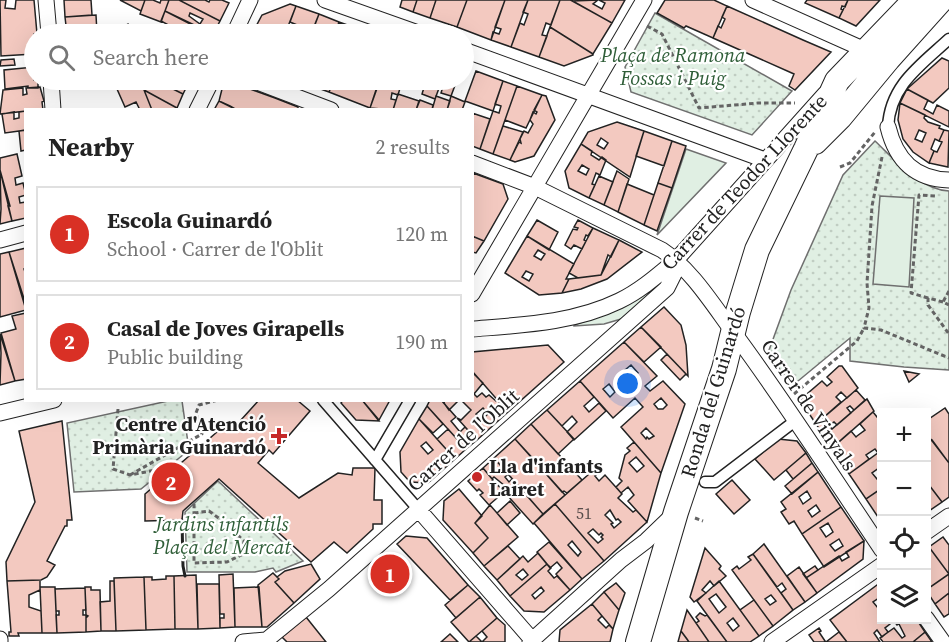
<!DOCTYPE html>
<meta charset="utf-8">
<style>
:root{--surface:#fff;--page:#f6f6f6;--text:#222;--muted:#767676;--line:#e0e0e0;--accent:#d93025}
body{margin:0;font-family:"Source Serif 4",serif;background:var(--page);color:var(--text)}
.controls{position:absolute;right:18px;bottom:18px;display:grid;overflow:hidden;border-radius:0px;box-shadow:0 6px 24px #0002}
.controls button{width:54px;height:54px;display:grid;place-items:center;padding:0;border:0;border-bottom:2px solid var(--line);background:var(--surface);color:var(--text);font:30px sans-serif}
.you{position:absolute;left:628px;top:384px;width:21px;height:21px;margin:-15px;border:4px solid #fff;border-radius:50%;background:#1a73e8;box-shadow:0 0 0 9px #1a73e833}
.badge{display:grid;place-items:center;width:39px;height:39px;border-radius:50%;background:var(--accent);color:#fff;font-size:20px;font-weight:700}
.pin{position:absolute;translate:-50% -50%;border:3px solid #fff;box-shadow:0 2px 6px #0006}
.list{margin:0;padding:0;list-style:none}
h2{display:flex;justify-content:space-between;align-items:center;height:78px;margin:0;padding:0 24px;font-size:26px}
h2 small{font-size:20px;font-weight:400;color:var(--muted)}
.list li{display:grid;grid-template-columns:39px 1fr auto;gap:18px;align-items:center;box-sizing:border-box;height:96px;margin:0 12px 12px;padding:0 12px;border:2px solid var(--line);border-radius:0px}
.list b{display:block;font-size:22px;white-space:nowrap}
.list p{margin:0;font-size:20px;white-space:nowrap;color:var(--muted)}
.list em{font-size:20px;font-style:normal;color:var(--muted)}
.icon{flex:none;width:33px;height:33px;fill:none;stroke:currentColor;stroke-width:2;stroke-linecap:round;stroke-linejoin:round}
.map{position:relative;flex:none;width:949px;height:642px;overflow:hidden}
.search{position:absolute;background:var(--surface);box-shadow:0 6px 24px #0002;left:24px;top:24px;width:450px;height:66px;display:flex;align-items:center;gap:15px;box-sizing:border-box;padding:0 21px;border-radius:33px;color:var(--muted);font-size:22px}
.panel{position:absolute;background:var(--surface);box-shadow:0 6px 24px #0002;left:24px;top:108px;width:450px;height:294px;border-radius:0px}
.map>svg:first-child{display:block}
</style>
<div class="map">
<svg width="949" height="642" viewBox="0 0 949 642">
<defs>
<pattern id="park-dots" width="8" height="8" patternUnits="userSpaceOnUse" patternTransform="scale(1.5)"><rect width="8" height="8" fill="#e0efe3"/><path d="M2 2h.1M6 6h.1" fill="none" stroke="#c0cdc2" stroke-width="1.8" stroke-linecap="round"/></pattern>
</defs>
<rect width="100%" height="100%" fill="#fff"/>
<path fill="url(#park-dots)" stroke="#6f6f6f" stroke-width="1.5" d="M655,13l137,78 -40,44 -121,-43 -6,-25z
M875,141c19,18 45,49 74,50v179l-45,-3 -54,-6v-23l-58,48 -24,-33 23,-63 52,-115z
M168,401h14l7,49 -48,39 -67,3 -7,-69z
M218,481l85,80 -27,11 -3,-4 -18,4h-68l-2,-60z"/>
<path fill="#e0efe3" stroke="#6f6f6f" stroke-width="1.5" d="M686,149l40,14 -69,72z
M880,196l34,2 -5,89 -36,-3z
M651,291l2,2 -32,26 -17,5 -30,2v-1l40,-14z"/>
<path fill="#f3c9c0" stroke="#222" stroke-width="1.5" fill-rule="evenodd" d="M0,0h6l-1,8 10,1 1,-9h18l3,34h-3v20l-33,2z
M64,0h27l1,15 -27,2z
M120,0h25l-4,11z
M145,0h8l7,3 1,-3h8l-8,22 -21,-8z
M169,0h10l41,21 -7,13 -48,-23zM190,13l13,6 -3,5 -11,-8z
M179,0h26l4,2 1,-2h12l7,3 -9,18z
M402,0h15l-4,12 -13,-5z
M417,0h19l-6,18 -17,-6z
M436,0h31l-10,27 -27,-9z
M467,0h38l-14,40 -34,-13z
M505,0h23l-17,47 -20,-7 2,-8 6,2 2,-5 -6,-2z
M528,0h32l-9,25 -5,-2 -4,12 5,1 -8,21 -28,-10 9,-24 4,2 4,-11 -5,-2z
M560,0h11l41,23 -19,31 -43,-27z
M598,0l-5,4 9,5 3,-6 -6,-3h26l-13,23 -40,-22z
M665,0h49l13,6 -14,32 -27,-12 -2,2 -27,-15z
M807,0h41l-3,7 -3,-1 -1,3 2,1 -4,8 -34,-15z
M848,0h32l-24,26 -17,-8z
M290,4l6,2 -11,28 -7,-3 -2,3h-24l10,-19z
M296,6l23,8 -8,20h-26l2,-6 7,3 3,-6 -7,-3z
M727,6l76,34 28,12 -36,38 -6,-4 5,-12 -81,-36 5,-12 3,2 4,-9 -3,-2z
M165,11l41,21 5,2h-40l3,-6 -13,-7z
M319,14l20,8 -4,12h-17l1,-1 -6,-3z
M96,15l1,18 -30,1 -2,-17z
M339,22l14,5 -3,7h-15z
M128,24l4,10h-11l-2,-5z
M152,25l7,3 12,6h-23z
M353,27l22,7h-25z
M550,27l43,27v1l-29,11 -25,-9z
M942,58l7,3v27l-16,15 -26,-14z
M14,59l1,6 -15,1 1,-6z
M34,67v13h4v8h-10v-2l-23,3 -1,-19z
M476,71l27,10 -10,30 -28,-10z
M113,80h27l12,30h-12l-4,-8 -11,5z
M149,80h6l28,14 -6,14 -33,-18 -2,-6z
M155,80h35l-7,14z
M295,80h23l-3,7z
M318,80h16l-5,12 -14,-5z
M334,80h32l12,4 -8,24 -41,-16z
M380,80h7l14,5 -3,10 -6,-2 -1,6 5,1 -3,10 -23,-2z
M432,80h10l-7,19 -13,-5 4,-13 5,2z
M445,80h12l-6,16 -10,-3z
M228,81l47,17 23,9v3h-61l-18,-9 4,-16h4z
M503,81l14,5 -24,68 -13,-5 13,-38 6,2 2,-7 -6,-2z
M517,86l25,9 -16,33 -21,-8z
M40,87l4,14 -2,1 1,8h-17v1l-26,3 3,-24 20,-2v7l4,-1 -1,-6z
M907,89l21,11 -4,9 9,5 4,-9 12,6v16l-49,-24z
M144,90l33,18 -1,2h-24z
M398,94l21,7 -3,9h-23z
M542,95l4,1 9,24 -21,36 -19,6 -5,-2 9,-18 2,1 -1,-4 4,-8 4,2 5,-9 -3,-4 3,-8 3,2 1,-2 -3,-2z
M436,96l14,5 -3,9h-15z
M451,96l14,6 -3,8h-15z
M420,100l13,5 -1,5h-16z
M219,101l11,5 7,4h-23z
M900,103l25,12 -1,3 4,4 12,4 -1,2 5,2 -5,11 -4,-2 -4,10 3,2 -5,12 -16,-11 -10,-13 -5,-19zM919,130l7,3 -4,9 -7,-3z
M26,111v19l-21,3 -3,-19 12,-2v7l5,-1v-6z
M472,113l18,6 -10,30 -8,-3z
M617,122l27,9 -14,46 -49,-33 7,-12zM601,138l7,5 -4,6 -7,-4z
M503,126l20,6 -13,28 -17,-6z
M25,130l1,20 -5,1 -2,-20z
M944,130l5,1 -1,36 -19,-4 5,-12 3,1 5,-10 -3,-1z
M644,131l28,10 -8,25 -28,-10z
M672,141l14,5 -14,42 -14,-5z
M581,144l11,7 -1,4 8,5 3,-3 4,3 -6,15 -4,-2 -4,11 3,1 -6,13 -20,-10 -4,-17zM582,165l7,4 -3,6 -8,-4z
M17,154l5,22 -7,2 1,7 7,-2 3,12 -7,2 1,6 6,-1v16l-14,3 -4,-15h2l-10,-36v-12z
M0,170l12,51 -12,3 1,-15z
M617,171l12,8 -11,33 -14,-7z
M473,173l30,11 5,15 -24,42 -12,-5z
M599,176l14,6 -9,23 -15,-7z
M658,183l14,5 -15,43 -13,-6z
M627,184l27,11 -10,30 -26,-13z
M537,220l21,12 -9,18 -22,-14z
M578,220l15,8 -5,8 -2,-1 -2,5 2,1 -4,8 -8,-4 -3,4 -6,-4 8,-16 4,1 1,-2 -4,-1z
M593,228l26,12 -8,17 -3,-2 -7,20 -23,3 -9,-5z
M472,236l12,5 -8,12 -4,-1z
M527,236l47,28 -8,15h3l-7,14 -23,2 -34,-22zM538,250l7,4 -4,6 -7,-4zM526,271l7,3 -4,7 -7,-4z
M619,240l23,12 -35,27 -26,10 -19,4 7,-14 32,-4z
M26,248v20l-2,1 2,6v30l-17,-53z
M9,252l17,58 -26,7v-63z
M664,307l17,18 5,20 2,31 -47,-49z
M26,313v66l-11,2 -14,-48 15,-4 -4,-13z
M641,327l20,20 -17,15 -20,-20z
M0,334l15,47 -15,4 1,-32z
M624,342l33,34 -12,10 5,5 13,-10 22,23 -24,69 -40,-46 22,-20 -8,-9 -22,20 -33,-37zM631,365l7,8 -5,4 -8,-7zM609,384l6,8 -5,5 -7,-8zM661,398l6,7 -4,4h-5l-4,-5zM646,428l8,8 -5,3 -2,-2 -1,2 -5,-6z
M548,345l16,17 -56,50 -36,-41v-19z
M667,354l19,20 -6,6 -19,-20z
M839,366h3l16,22 -11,10 -6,-6 -5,5 5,5 -25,22 -16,-24 22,-19 5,5 5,-4 -5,-5z
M904,371l15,3 -10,8z
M474,374l9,9 -9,11 3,3 5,-4 4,4 3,-2 7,6 1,-1 11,12 -31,28 -20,-22 4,2 10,-10 -10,-10h11v-24zM483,408l5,6 -7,6 -5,-6z
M580,381l14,16 -10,9 5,6 10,-9 7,8 -32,29 -7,-8 10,-10 -5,-6 -10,10 -15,-16z
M856,390l9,10 -11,10 -4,-4 -3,2 4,5 -14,12 -3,-3 -5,3 3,4 -8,7 -8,-12z
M867,399l7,12 -42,37 -8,-12z
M259,400h38l13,11 -37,43 -4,-4 -11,13 41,35 39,-25 14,2 1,-7h22l-1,32h8v24h-9v5l-26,24 -13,-11 -23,20 -92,-83 -36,32 -1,9 -37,1v-27l79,-68 7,5z
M343,400h19l17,21 -23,-1 -15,-17z
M362,400h28l-11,20z
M430,400h11l15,17 -5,4 9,11 5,-5 12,13 -11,9 -39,-43z
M445,400h14l-10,10 -5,-7z
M427,406l16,18 -10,9 -14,-14z
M945,408l4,6v49l-23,-30v-12z
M547,410l27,29 -16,15 -27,-30z
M873,412l4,5 5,-3v36l-4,3 -3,-4 -9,6 3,4 -20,15 -17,-26 19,-17 5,6 1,-1 8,-6 -5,-6z
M419,419l36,40 -27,24 -18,-1 -9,-10 -1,-20zM426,442l7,8 -5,4 -7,-8z
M62,421l10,99h-5v6h-2l-18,35 8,4 -8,12 -6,3 -34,1 -1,-19 29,-60 -16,-71z
M531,424l51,56 -15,13 -3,-2 -2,1 -23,-26 1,-3 -2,1 -23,-25z
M448,429l18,20 -11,10 -18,-20z
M515,439l50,56 -22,19 -49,-56z
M778,439l19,2 9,12 -32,27 -19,-21z
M932,440l17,23v34l-7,5 -16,-21v-37z
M634,442l27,31 -14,49 -19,-21 6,-6 -6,-8 -7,6 -5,-6 6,-6 -3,-3 6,-23 5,-4 -3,-3zM636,457l8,9 -7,6 -8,-9z
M882,450v20l-3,-2 -7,5 5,6 5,-3v12l-16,11 -17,-25z
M806,453l6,10 -19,16 -7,-9z
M494,458l14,16 -3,3 4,5 3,-3 31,35 -10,10 -27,-30 3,-2 -4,-6 -11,-9 -2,2 -9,-11z
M812,463l6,9 -26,22 -7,-8z
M597,467l4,3 -6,6 4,5 6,-6 17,19 -4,4 15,14 3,-2 11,12 -43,39 -49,-57zM610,510l6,10 2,-1 3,3 -7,6 -3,-4 2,-1 -8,-8zM593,529l6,6 2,-2 2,2 -2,2 2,2 -5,4 -10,-10z
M483,468l10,12 -1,1 2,2 1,-1 9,10 -15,13 -9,-10 3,-2 -4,-4 -2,2 -9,-10z
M818,472l23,35 -39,27 -8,-13 -5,3 -8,-12 5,-3 -5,-7zM807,491l4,7 -8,6 -4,-7zM816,505l4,6 -8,6 -4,-6z
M732,480l18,20 -16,14 -18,-20z
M926,481l16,21 -16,11z
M882,488v35l-16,-24z
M459,489l23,27 -7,7 13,15 -15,15 -30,-33 1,-19z
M510,501l10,12 -13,12 -10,-12z
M555,504l49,57 -22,18 -48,-56zM572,541l9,11 -3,4 -10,-11z
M490,505l28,32 -34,29 -11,-13 15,-15 -13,-15z
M841,507l23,34 -40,26 -22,-33zM828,523l5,9 -7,5 -6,-9zM839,539l4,7 -8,5 -5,-6z
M406,536l21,2 41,47 -18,15 -53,-56z
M943,537l6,8v29l-20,-27z
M864,541l-1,18 -46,34 -11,-15 33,-22 3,5 7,-4 -3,-5z
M549,542l33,37 -12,11 -14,-16 6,-6 -5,-6 -7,6 -13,-16z
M764,544l41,58 -12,8 -12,-17 5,-4 -4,-6 -5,4 -24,-33z
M508,546l12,13 -23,21 -13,-14z
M929,547l20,27 -23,16v-41z
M705,548l16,18 -2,3 7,7 -12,10 -4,-5 -8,9 4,3 -12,9 -4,-5z
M538,553l9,11 -37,32 -13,-16 26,-24 5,6zM523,569l5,6 -6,5 -6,-5z
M753,554l40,56 -20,16 -41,-56 5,-4 2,3 12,-9 -3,-3zM771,595l5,6 -6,4 -5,-6z
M311,564l9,15 -26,24 -19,-21 4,-3 -2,-2 8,-6z
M547,564l4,4 -3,3 6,7 3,-2 13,14 -26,22 -20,-1 -14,-15zM541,587l3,4 -9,8 -3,-4z
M815,566l3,4 -12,8 -3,-4z
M799,567l18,26 -12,9 -18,-26z
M273,573l6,6 -4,3 19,21 -27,24h-5l-4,-42z
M233,574l2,53 -15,1v-10h4v-4h-4l-1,-39z
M949,574v19l-14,11 -9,-14z
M196,575l2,54h-23l-1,-53z
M166,576h8l1,53 -29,1 -2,-53h8v3l14,-1z
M144,577l2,53 -30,1 -2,-53z
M40,580v10l-11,5v12l12,4 1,22h-24l1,3h-10v-4h2l-4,-51z
M110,581h4l2,50h-15l-1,-29 10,-1z
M719,581l40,55 -9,6h-23l-30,-41zM716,594l10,13 -7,6 -10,-14zM733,618l6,8 -6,5 -6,-8z
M616,583l9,10 -6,17 -15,-18z
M197,584h22l1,44 -22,1z
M468,585l12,12 -24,21 -11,-13z
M877,585l5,1v15l-3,-3 -6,4 5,6 4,-3v15h22l-7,5 -3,-4 -9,7 3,4 -6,5 -5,-7 -3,3 6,9h-33l-17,-22z
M40,587h15l2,46h-15z
M85,587h6v3h9l1,41 -15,1v-14l2,-2 -2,-1z
M259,587l3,40h-27l-1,-39z
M85,588l1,22h-3v5h3v17l-29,1 -1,-18h3v-4h-3l-1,-22z
M604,592l15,18 -6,19 -21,-25z
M949,593v21l-5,3 -9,-13z
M480,597l17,21 -28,24 -18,-20z
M754,600l19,26 -14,10 -19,-26z
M592,604l10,12 -4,4 8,8 3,-3 4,4 -3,13h-51l1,-12z
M687,610l9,13 13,19h-20l-8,-11z
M700,613l5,3 2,-1 20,27h-18l-13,-19 3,-2 -3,-4z
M306,617l20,25h-39l-5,-5z
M497,618l8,7v17h-36l7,-6 6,6 5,-5 -5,-6z
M904,620h13l8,12 -12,10h-30l-3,-4 14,-10 8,10 3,-2 -6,-12z
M819,628l2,3 -2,1 6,9 -1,1h-10l-5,-7z
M681,631l6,8 2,3h-11z
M839,632l8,10h-21z
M925,632l7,10h-19z
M450,634l8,8h-17z"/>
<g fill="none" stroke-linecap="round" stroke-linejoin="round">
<g stroke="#222" stroke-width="13">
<path id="pedestrian" d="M888,127c2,-42 33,-62 61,-88
M323,400l95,109
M375,460l35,-60
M705,482h10l80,-61"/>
</g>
<g stroke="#222" stroke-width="17">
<path id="minor" d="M46,0l3,34
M325,0l96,34
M753,0l112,50
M234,34l16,-34
M464,50l301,110
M51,80l2,30
M252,80l79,30
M197,110l15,-30
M888,127c8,33 27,52 61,53
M472,163l63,24 127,63c30,20 51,55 72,83 52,70 99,144 148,217
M0,240l26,-7
M472,294l172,-294
M472,329c50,-4 102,-6 147,-28 21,-10 39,-26 57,-41l149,-166
M0,413l54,-13
M418,509l116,133
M926,532l23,-16
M926,618l17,24
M0,639v3
M243,642l23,-2
M264,642l65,-53 338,-301 8,-16 1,-12
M530,642l91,-82 25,-19 26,-25
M772,642l110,-77"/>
</g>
<g stroke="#222" stroke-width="26">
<path id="primary" d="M815,142l25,-25 48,-58 53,-59
M638,642l38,-130 48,-143 14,-57 19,-62 49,-101 31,-68 78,-81"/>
</g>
<path stroke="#646464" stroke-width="3" stroke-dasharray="4.5 3" stroke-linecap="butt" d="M647,26l15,8 37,74 59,-5h37
M882,157l-10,49 -5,77 2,25 -5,20 17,2 68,28
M840,167l10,-4 25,-31
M949,291l-6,11 6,3
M928,298l-17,-5 8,-98 17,1
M943,302l-15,-4v7l21,29
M794,394l63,-53 7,-13
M118,409l-5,60 17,6 31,-6 7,5
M130,475l72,-41 -6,-21 3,-8 19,-5
M194,513l15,-2 15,11 20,19 -1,13 -16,8 -33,1v-62
M695,518l8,3"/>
<use href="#pedestrian" stroke="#fff" stroke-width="10"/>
<use href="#minor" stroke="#fff" stroke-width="15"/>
<use href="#primary" stroke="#fff" stroke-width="24"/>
<path stroke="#222" stroke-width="3" d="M182,520l1,46 2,10"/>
</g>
<g fill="#c62828" stroke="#fff" stroke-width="2">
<path d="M276 427h6v6h6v6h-6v6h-6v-6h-6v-6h6z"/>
<circle cx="477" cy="477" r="6"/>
</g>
<g text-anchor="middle" stroke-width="4.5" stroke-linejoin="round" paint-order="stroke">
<g font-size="16" fill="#564c4a">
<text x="584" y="519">51</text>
</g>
<g font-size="20" font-style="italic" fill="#2f5e38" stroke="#fff">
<text x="673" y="62">Plaça de Ramona<tspan x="673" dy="23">Fossas i Puig</tspan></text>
<text x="222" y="531">Jardins infantils<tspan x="222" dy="23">Plaça del Mercat</tspan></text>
</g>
<g font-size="20" fill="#222" stroke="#fff">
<text transform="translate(744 182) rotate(-47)" y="7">Carrer de Teodor Llorente</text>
<text transform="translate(713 392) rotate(-73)" y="7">Ronda del Guinardó</text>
<text transform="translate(809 405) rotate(56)" y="7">Carrer de Vinyals</text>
<text transform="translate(463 440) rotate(-42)" y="7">Carrer de l'Oblit</text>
</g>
<g font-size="20" font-weight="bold" fill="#222" stroke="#fff" text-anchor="end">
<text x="266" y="431">Centre d'Atenció<tspan x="266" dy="23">Primària Guinardó</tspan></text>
<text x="489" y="473" text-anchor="start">Lla d'infants<tspan x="489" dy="23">Lairet</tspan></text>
</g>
</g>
</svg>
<div class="controls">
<button>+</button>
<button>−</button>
<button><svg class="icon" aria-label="locate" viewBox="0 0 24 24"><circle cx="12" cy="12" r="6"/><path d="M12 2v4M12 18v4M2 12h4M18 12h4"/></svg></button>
<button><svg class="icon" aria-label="layers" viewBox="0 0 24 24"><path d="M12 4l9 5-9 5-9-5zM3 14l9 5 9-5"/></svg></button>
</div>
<div class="you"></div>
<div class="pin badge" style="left:390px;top:574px">1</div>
<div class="pin badge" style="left:171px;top:482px">2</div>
<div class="search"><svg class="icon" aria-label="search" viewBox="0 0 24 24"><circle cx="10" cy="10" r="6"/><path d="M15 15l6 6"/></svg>Search here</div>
<section class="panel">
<h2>Nearby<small>2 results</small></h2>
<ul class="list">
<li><span class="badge">1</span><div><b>Escola Guinardó</b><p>School · Carrer de l'Oblit</p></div><em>120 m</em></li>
<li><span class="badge">2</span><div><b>Casal de Joves Girapells</b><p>Public building</p></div><em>190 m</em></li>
</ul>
</section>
</div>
